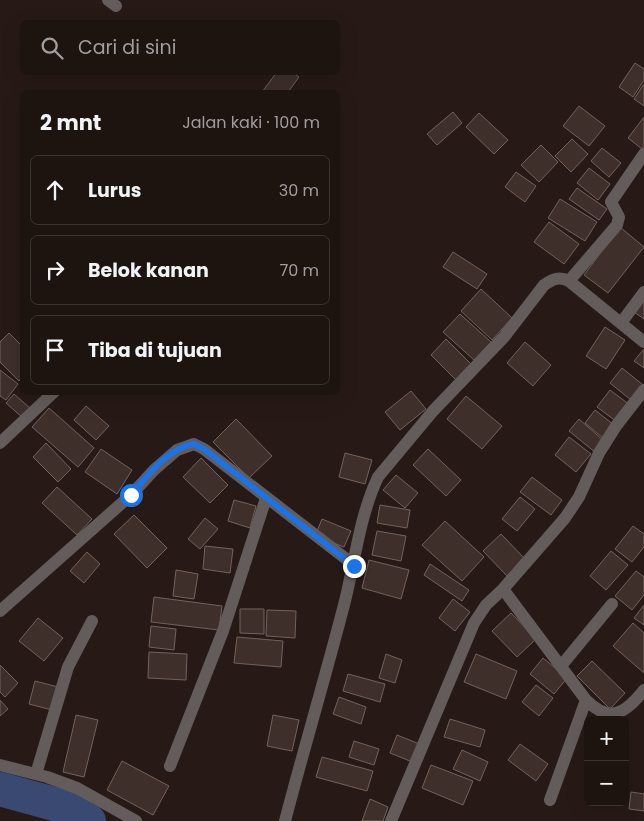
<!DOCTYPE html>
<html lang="id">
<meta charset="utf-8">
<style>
:root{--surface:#1d1410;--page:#2a211e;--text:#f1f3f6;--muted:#a09e9f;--line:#3b3330}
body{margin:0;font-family:Poppins,sans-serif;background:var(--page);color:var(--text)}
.controls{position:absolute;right:15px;bottom:15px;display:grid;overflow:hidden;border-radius:8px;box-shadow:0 5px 20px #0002}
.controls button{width:45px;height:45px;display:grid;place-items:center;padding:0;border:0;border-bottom:1px solid var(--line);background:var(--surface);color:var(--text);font:25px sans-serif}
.stop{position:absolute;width:15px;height:15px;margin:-11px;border:4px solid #1a73e8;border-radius:50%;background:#fff}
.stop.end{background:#1a73e8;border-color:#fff;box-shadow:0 1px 5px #0008}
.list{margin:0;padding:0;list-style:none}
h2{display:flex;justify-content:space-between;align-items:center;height:65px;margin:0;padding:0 20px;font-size:21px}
h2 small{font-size:16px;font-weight:400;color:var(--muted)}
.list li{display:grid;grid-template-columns:32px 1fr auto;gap:15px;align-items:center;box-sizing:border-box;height:70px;margin:0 10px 10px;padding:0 10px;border:1px solid var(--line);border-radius:8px}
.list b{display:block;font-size:19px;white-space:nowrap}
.list em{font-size:16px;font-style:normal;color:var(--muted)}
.icon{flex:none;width:28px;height:28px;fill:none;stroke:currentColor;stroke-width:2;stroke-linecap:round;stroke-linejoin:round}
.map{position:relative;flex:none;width:644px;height:821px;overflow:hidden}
.search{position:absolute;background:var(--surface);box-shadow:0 5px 20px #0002;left:20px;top:20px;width:320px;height:55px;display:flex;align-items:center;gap:12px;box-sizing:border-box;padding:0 18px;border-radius:8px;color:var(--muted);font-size:19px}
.panel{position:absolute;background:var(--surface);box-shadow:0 5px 20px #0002;left:20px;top:90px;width:320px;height:305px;border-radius:8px}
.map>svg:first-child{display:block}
</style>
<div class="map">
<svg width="644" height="821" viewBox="0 0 644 821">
<rect width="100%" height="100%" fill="#271a16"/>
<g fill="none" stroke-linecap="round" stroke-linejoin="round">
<path stroke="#3a4972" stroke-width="34" d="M0,789l65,18 24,14"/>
</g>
<path fill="#3e2f2b" stroke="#72625d" d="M635,63l9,6v11l-11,17 -14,-10z
M277,72h15l7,5 -11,15h-26z
M644,84v22l-10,-7z
M579,106l26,20 -16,20 -26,-20z
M453,112l9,11 -25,22 -10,-11z
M479,113l29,27 -14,14 -28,-27z
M644,117v29l-2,3 -14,-11z
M572,139l16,15 -17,18 -16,-16z
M541,145l17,17 -19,20 -18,-17z
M602,148l19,15 -12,14 -18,-16z
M589,168l21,16 -12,16 -21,-17z
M516,172l20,14 -11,16 -20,-15z
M577,188l30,21 -8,11 -30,-21z
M560,199l37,23 -12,19 -37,-23z
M549,222l30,22 -15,20 -30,-22z
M620,227l24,20 -36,46 -24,-18z
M453,252l34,22 -10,15 -34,-22z
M481,289l31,29 -20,22 -31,-29z
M644,299v20l-10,-7z
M460,314l31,28 -17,18 -31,-28z
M605,327l20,13 -19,29 -20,-13z
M9,333l13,13v31l-3,4 -19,-19v-20z
M446,339l26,26 -15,16 -26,-26z
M525,342l26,23 -18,21 -26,-23z
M644,349v19l-10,-7z
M622,368l21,17 -12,15 -21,-17z
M0,370l18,14 -12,16 -6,-4z
M610,390l20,15 -13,17 -20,-15z
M411,391l15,18 -26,21 -15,-18z
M14,394l17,15 -8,9 -17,-15z
M466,396l36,30 -20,23 -35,-30z
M86,406l23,20 -13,14 -22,-20z
M49,408l45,40 -16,19 -46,-40z
M595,410l19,15 -11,13 -18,-15z
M236,419l36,37 -23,22 -36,-36z
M579,419l26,23 -9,11 -27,-22z
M569,437l22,17 -15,18 -21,-17z
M46,443l25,26 -13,13 -25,-25z
M101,449l31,21 -15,24 -32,-22z
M428,449l33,31 -15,16 -33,-31z
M345,453l27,7 -7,24 -26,-7z
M201,458l27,27 -18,18 -27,-26z
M396,475l22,18 -13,15 -22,-18z
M532,477l30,23 -11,15 -31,-23z
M57,487l35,32 -15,16 -35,-32z
M520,497l15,12 -18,22 -15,-12z
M234,500l22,6 -6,22 -22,-7z
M380,505l30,5 -3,18 -30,-5z
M134,515l33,33 -20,20 -33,-34z
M205,518l13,11 -18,20 -12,-10z
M322,519l29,12 -7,16 -29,-11z
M445,521l39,36 -22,24 -40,-36z
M633,526l11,8v13l-12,15 -17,-13z
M377,531l29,5 -5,25 -29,-6z
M501,534l25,26 -18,17 -25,-26z
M205,546l28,3 -3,24 -27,-4z
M611,551l17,14 -22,25 -16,-14z
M87,552l13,12 -16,19 -14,-12z
M369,560l40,10 -8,29 -39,-11z
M430,564l39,26 -7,11 -38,-26z
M176,570l22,4 -4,25 -21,-3z
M636,571l8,6v18l-12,15 -17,-14z
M154,597l68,9 -3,24 -68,-8z
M453,599l17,13 -15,19 -16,-13z
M644,605v20l-10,-7z
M240,609h24v25l-24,-1z
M267,610l29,1 -1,27 -29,-2z
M511,613l25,26 -19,18 -25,-26z
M38,618l25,20 -19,23 -25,-20z
M633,623l11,10v40l-31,-27z
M151,626l25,3 -2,21 -25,-3z
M237,637l46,4 -2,26 -47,-4z
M149,652l38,2 -1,26 -38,-2z
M386,654l16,6 -7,23 -16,-5z
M476,654l41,17 -11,28 -42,-17z
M543,658l24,20 -13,16 -24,-20z
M592,661l33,32 -15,16 -33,-33z
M0,665l18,18 -13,14 -5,-5z
M348,674l37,10 -5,18 -37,-11z
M35,681l23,6 -6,23 -23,-6z
M536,685l17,13 -14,18 -17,-14z
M339,697l27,10 -5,17 -28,-10z
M0,700l8,9 -8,7z
M76,715l22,5 -14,57 -21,-5z
M273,715l26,5 -7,31 -25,-5z
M450,719l35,11 -5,17 -36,-10z
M397,735l25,10 -7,18 -25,-10z
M354,741l25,8 -5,16 -25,-8z
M520,744l28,20 -12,17 -28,-21z
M462,750l26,12 -8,19 -27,-12z
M322,757l51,14 -6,20 -51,-14z
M122,761l47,25 -16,29 -46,-25z
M431,765l42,16 -10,24 -41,-17z
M631,792l13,2v17l-15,-2z
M370,799l18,8 -5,14h-21z"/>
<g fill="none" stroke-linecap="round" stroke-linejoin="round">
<path stroke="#635c5a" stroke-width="12" d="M108,0l8,6
M569,281l48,-56 2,-8 -8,-15 33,-48
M621,323l23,-31
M0,443l54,-51
M503,589l83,111c24,24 40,13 58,-10
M0,611l131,-116 23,-25 23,-20 17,-6 10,5 150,116
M561,666l51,-62
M0,765l47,12 30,11 59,33
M170,766l53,-135 43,-133
M36,774l32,-107 24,-46
M550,800l36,-100
M285,821c19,-73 41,-146 60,-220 10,-41 15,-86 33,-124l55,-66 71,-74 40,-52c9,-6 15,-9 25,-4l75,61
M391,821l83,-198 12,-18 17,-16 62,-71 14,-21 20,-44 17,-27 28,-36"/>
</g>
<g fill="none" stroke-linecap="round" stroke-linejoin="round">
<path stroke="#1a73e8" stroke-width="6" d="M131,495c17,-19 37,-47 63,-51l10,5 150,117"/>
</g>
</svg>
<div class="controls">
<button>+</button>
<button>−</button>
</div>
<div class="stop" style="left:131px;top:495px"></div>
<div class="stop end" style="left:354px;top:566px"></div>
<div class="search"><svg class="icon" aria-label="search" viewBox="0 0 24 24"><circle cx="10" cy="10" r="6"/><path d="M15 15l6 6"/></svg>Cari di sini</div>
<section class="panel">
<h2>2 mnt<small>Jalan kaki · 100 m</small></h2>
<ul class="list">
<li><svg class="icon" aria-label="ahead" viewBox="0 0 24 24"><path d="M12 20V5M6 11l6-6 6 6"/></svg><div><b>Lurus</b></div><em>30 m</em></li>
<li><svg class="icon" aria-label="right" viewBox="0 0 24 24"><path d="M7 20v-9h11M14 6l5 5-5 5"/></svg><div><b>Belok kanan</b></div><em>70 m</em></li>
<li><svg class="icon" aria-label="arrive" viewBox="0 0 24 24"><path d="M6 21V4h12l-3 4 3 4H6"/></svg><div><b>Tiba di tujuan</b></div></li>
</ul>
</section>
</div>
